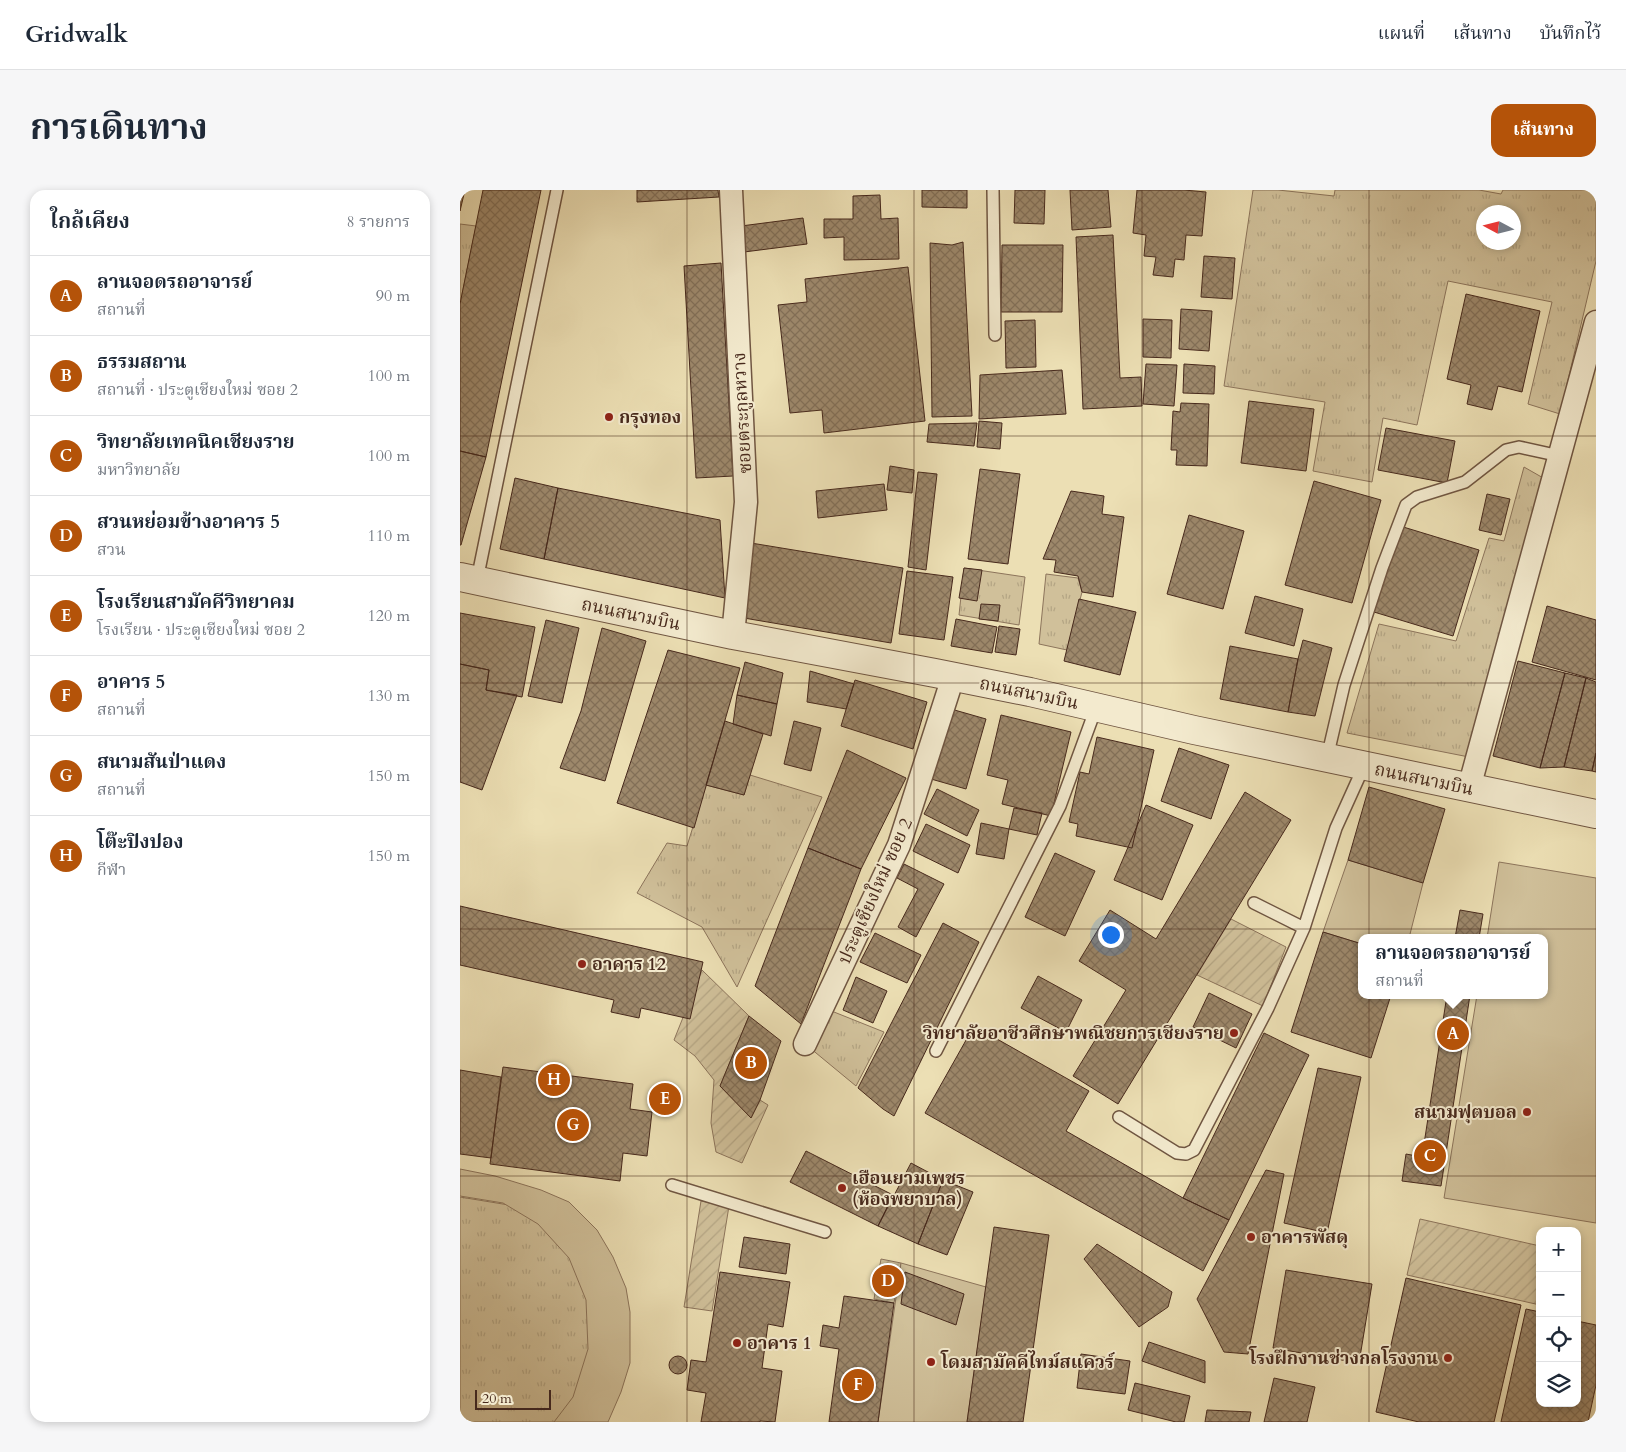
<!DOCTYPE html>
<html lang="th">
<meta charset="utf-8">
<style>
:root{--surface:#fff;--page:#f6f6f7;--text:#1f2937;--muted:#747a83;--line:#e0e1e3;--accent:#b45309}
body{margin:0;font-family:Cardo,"Noto Serif Thai",serif;background:var(--page);color:var(--text)}
.controls{position:absolute;right:15px;bottom:15px;display:grid;overflow:hidden;border-radius:10px;box-shadow:0 2px 8px #0003}
.controls button{width:45px;height:45px;display:grid;place-items:center;padding:0;border:0;border-bottom:1px solid var(--line);background:var(--surface);color:var(--text);font:25px sans-serif}
.compass{position:absolute;left:1016px;top:15px;width:45px;height:45px;border-radius:50%;background:var(--surface);box-shadow:0 2px 8px #0003;rotate:277deg}
.scale{position:absolute;left:15px;bottom:12px;width:76px;box-sizing:border-box;padding-left:5px;border:2px solid #47291c;border-top:0;font-size:14px;line-height:18px;white-space:nowrap;color:#47291c;-webkit-text-stroke:4px #f3eace;paint-order:stroke}
.you{position:absolute;left:650px;top:744px;width:18px;height:18px;margin:-12px;border:4px solid #fff;border-radius:50%;background:#1a73e8;box-shadow:0 0 0 8px #1a73e833}
.badge{display:grid;place-items:center;width:32px;height:32px;border-radius:50%;background:var(--accent);color:#fff;font-size:16px;font-weight:700}
.pin{position:absolute;translate:-50% -50%;border:2px solid #fff;box-shadow:0 1px 5px #0006}
.popup{position:absolute;left:898px;top:744px;width:190px;height:65px;box-sizing:border-box;display:grid;place-content:center;border-radius:10px;background:var(--surface);filter:drop-shadow(0 1px 4px #0005);font-size:16px;white-space:nowrap;color:var(--muted)}
.popup b{font-size:19px;color:var(--text)}
.popup::after{content:'';position:absolute;left:50%;top:100%;margin-left:-10px;border:10px solid transparent;border-top-color:var(--surface)}
.list{margin:0;padding:0;list-style:none}
h2{display:flex;justify-content:space-between;align-items:center;height:65px;margin:0;padding:0 20px;font-size:21px}
h2 small{font-size:16px;font-weight:400;color:var(--muted)}
.list li{display:grid;grid-template-columns:32px 1fr auto;gap:15px;align-items:center;box-sizing:border-box;height:80px;padding:0 20px;border-top:1px solid var(--line)}
.list b{display:block;font-size:19px;white-space:nowrap}
.list p{margin:0;font-size:16px;white-space:nowrap;color:var(--muted)}
.list em{font-size:16px;font-style:normal;color:var(--muted)}
.icon{flex:none;width:28px;height:28px;fill:none;stroke:currentColor;stroke-width:2;stroke-linecap:round;stroke-linejoin:round}
.map{position:relative;flex:none;width:1136px;height:1232px;overflow:hidden;border-radius:15px}
header{display:flex;align-items:center;gap:30px;box-sizing:border-box;height:70px;padding:0 25px;background:var(--surface);border-bottom:1px solid var(--line)}
header strong{font-size:24px}
nav{display:flex;gap:28px;margin-inline-start:auto;font-size:18px}
.intro{display:flex;align-items:center;justify-content:space-between;box-sizing:border-box;height:120px;padding:0 30px}
h1{margin:0;font-size:35px}
.button{padding:12px 22px;border-radius:15px;background:var(--accent);color:#fff;font-size:18px;font-weight:700}
main{display:flex;gap:30px;padding:0 30px}
aside{flex:1;background:var(--surface);border-radius:15px;box-shadow:0 2px 8px #0003}
.map>svg:first-child{display:block}
</style>
<header>
<strong>Gridwalk</strong>
<nav><a>แผนที่</a><a>เส้นทาง</a><a>บันทึกไว้</a></nav>
</header>
<div class="intro"><h1>การเดินทาง</h1><a class="button">เส้นทาง</a></div>
<main>
<aside>
<h2>ใกล้เคียง<small>8 รายการ</small></h2>
<ul class="list">
<li><span class="badge">A</span><div><b>ลานจอดรถอาจารย์</b><p>สถานที่</p></div><em>90 m</em></li>
<li><span class="badge">B</span><div><b>ธรรมสถาน</b><p>สถานที่ · ประตูเชียงใหม่ ซอย 2</p></div><em>100 m</em></li>
<li><span class="badge">C</span><div><b>วิทยาลัยเทคนิคเชียงราย</b><p>มหาวิทยาลัย</p></div><em>100 m</em></li>
<li><span class="badge">D</span><div><b>สวนหย่อมข้างอาคาร 5</b><p>สวน</p></div><em>110 m</em></li>
<li><span class="badge">E</span><div><b>โรงเรียนสามัคคีวิทยาคม</b><p>โรงเรียน · ประตูเชียงใหม่ ซอย 2</p></div><em>120 m</em></li>
<li><span class="badge">F</span><div><b>อาคาร 5</b><p>สถานที่</p></div><em>130 m</em></li>
<li><span class="badge">G</span><div><b>สนามสันป่าแดง</b><p>สถานที่</p></div><em>150 m</em></li>
<li><span class="badge">H</span><div><b>โต๊ะปิงปอง</b><p>กีฬา</p></div><em>150 m</em></li>
</ul>
</aside>
<div class="map">
<svg width="1136" height="1232" viewBox="0 0 1136 1232">
<defs>
<pattern id="grass-tufts" width="24" height="20" patternUnits="userSpaceOnUse" patternTransform="scale(1.25)"><rect width="24" height="20" fill="#d0c09a"/><path d="M3 7l-1-3M5 7V3M7 7l1-3M15 17l-1-3M17 17v-4M19 17l1-3" fill="none" stroke="#b4a584"/></pattern>
<pattern id="garden-furrows" width="10" height="10" patternUnits="userSpaceOnUse" patternTransform="scale(1.25)"><rect width="10" height="10" fill="#d0c09a"/><path d="M-1 1l2-2M0 10L10 0M9 11l2-2" fill="none" stroke="#b4a584"/></pattern>
<pattern id="building-cross-hatch" width="8" height="8" patternUnits="userSpaceOnUse" patternTransform="scale(1.25)"><rect width="8" height="8" fill="#9d886b"/><path d="M0 0l8 8M0 8l8-8" fill="none" stroke="#826f57"/></pattern>
</defs>
<rect width="100%" height="100%" fill="#ecdfb4"/>
<filter id="stains"><feTurbulence type="fractalNoise" baseFrequency=".004" numOctaves="4"/><feColorMatrix values="0 0 0 0 .2 0 0 0 0 .09 0 0 0 0 .02 0 0 0 .5 -.17"/></filter>
<radialGradient id="worn" r=".72"><stop offset=".6" stop-color="#630" stop-opacity="0"/><stop offset="1" stop-color="#630" stop-opacity=".3"/></radialGradient>
<path fill="url(#grass-tufts)" stroke="#8c745b" fill-rule="evenodd" d="M793,0h25l56,6 1,-6h144l22,4 2,-4h93v71l-36,153 -32,-10 24,-102 -104,-21 -31,144 -34,-7 -11,64 -59,-11 12,-69 -101,-16zM1024,22h30v30h-30z
M0,34l16,2 -16,78z
M1064,277l21,12 -76,278 -122,-24 32,-109 77,17 33,-103 15,3z
M504,378l61,9 -6,48 -60,-10z
M586,384l32,4 4,14 -15,58 -28,-6z
M290,585l72,22 -85,190 -35,-60 -65,-34 30,-50 20,3 19,-61 38,10z
M369,820l55,22 -28,54 -46,-38z
M0,1007l55,9 35,21 30,35 20,91 -32,69h-108z"/>
<path fill="url(#garden-furrows)" stroke="#8c745b" d="M771,729l55,28 -23,59 -66,-31z
M242,780l47,46 -29,70 31,32 9,-18 8,5 -26,58 -26,-11 -5,-29 3,-43 -19,-24 -21,-16z
M241,1011l28,5 -17,105 -28,-4z
M960,1029l120,27v59l-133,-30z
M421,1069l20,4 -7,40 -20,-4z"/>
<path fill="#d0c09a" stroke="#8c745b" d="M888,670l75,23 -14,55h-47v6l-39,-12z
M1039,672l97,16v345l-152,-25 33,-203h67v-57h-57z
M0,979l35,7 46,14 28,12 28,28 16,27 13,31 4,24v51l-9,29 -13,30h-54l19,-25 15,-48 -2,-49 -17,-42 -31,-34 -35,-21 -43,-7z
M441,1073l85,24 -19,135h-89z"/>
<path fill="url(#building-cross-hatch)" stroke="#47291c" d="M0,0h5l-5,21z
M23,0h58l-55,267 -26,-6v-147z
M177,0h81l1,7 -82,5z
M462,0h45v18l-45,-1z
M555,0h30l-1,34 -30,-1z
M610,0h38l3,37 -39,3z
M677,0h47l22,2 -4,44 -16,-1 -2,25 -9,-1 -2,18 -20,-2 3,-18 -12,-1 2,-21 -13,-2z
M420,5l1,24 17,-1 1,41 -55,1v-23l-20,1v-19h29v-23z
M343,28l4,26 -63,8 -3,-26z
M653,45l7,143 21,-1 1,29 -59,3 -7,-172z
M503,52l9,174 -40,1 -2,-174 22,2z
M542,55h61l-1,67h-61z
M744,66l31,2 -3,41 -31,-2z
M261,73l12,213 -37,2 -12,-212z
M448,77l17,154 -101,12 -2,-23 -32,3 -12,-108 29,-3 -2,-23z
M1006,104l74,17 -18,81 -24,-6 -6,24 -25,-6 4,-19 -24,-6z
M721,119l31,2 -3,40 -30,-2z
M683,129l29,1 -1,38 -28,-1z
M575,130l1,47 -30,1 -1,-47z
M686,174l31,1 -3,41 -31,-2z
M724,174l31,2 -1,28 -31,-1z
M602,180l4,44 -87,5 1,-44z
M789,211l65,8 -8,62 -65,-8z
M721,213l28,1 -2,62 -31,-1 1,-15h-6l2,-39 7,1z
M519,231l23,2 -2,26 -23,-2z
M517,233l-3,23 -47,-4 2,-18z
M926,238l69,13 -8,42 -69,-13z
M0,261l26,6 -25,88h-1z
M430,276l24,4 -2,23 -25,-3z
M520,279l40,5 -12,90 -40,-5z
M458,282l19,2 -11,96 -18,-3z
M55,288l43,10 -14,71 -44,-10z
M854,291l67,19 -29,103 -67,-18z
M424,294l3,26 -69,8 -2,-27z
M98,298l162,32 5,78 -181,-39z
M611,301l33,5 -2,18 22,3 -11,80 -31,-5 -4,-16 -24,-4 2,-12 -13,-1z
M1027,304l23,5 -9,36 -22,-5z
M729,325l55,16 -21,78 -56,-15z
M940,336l79,24 -26,86 -79,-24z
M291,353l152,25 -12,75 -153,-26z
M504,378l18,2 -5,31 -18,-3z
M447,381l46,6 -9,63 -45,-6z
M795,406l48,13 -9,37 -49,-13z
M619,409l57,13 -16,63 -56,-14z
M521,414l19,1 -2,16 -19,-2z
M1087,416l49,14v60l-64,-18z
M0,423l75,14 -13,70 -36,-7 3,-20 -29,-6z
M496,429l41,8 -5,26 -41,-7z
M86,430l33,8 -17,75 -34,-7z
M539,436l21,3 -4,26 -21,-3z
M142,438l44,13 -41,140 -45,-13 21,-57z
M843,450l29,8 -17,68 -27,-4 10,-53z
M770,456l68,13 -10,53 -68,-13z
M208,460l72,18 -46,160 -77,-25z
M1058,471l47,12 -25,95 -47,-12z
M285,472l38,11 -6,31 -40,-9z
M0,474l29,6 -3,20 31,5 -35,95 -22,-8z
M350,481l44,13 -8,25 -39,-7z
M1105,483l21,5 -22,89 -24,1z
M1126,488l10,4v71l-4,18 -28,-4z
M395,490l72,22 -14,47 -72,-23z
M277,505l40,9 -6,32 -38,-12z
M491,519l35,10 -20,70 -35,-10z
M541,525l70,17 -20,84 -49,-12 6,-24 -21,-5z
M265,531l38,13 -19,61 -38,-10z
M334,531l27,7 -10,43 -27,-7z
M637,547l57,13 -22,98 -56,-12 2,-12 -9,-2 11,-50 9,2z
M719,558l50,17 -18,54 -50,-18z
M387,560l59,28 -45,91 -53,-21z
M1136,563v19l-4,-1z
M909,597l76,22 -22,74 -75,-23z
M477,599l42,21 -12,26 -43,-22z
M785,602l46,28 -173,284 -45,-28 53,-86 -47,-29 31,-51 46,29z
M686,615l47,20 -31,75 -48,-20z
M554,618l28,5 -5,22 -28,-6z
M521,633l28,6 -5,30 -28,-5z
M466,634l44,21 -12,28 -45,-22z
M348,658l53,21 -60,155 -46,-38z
M595,663l40,18 -30,65 -40,-19z
M444,674l40,20 -28,53 -18,-10 20,-38 -21,-11z
M0,716l243,56 -13,57 -49,-11 -2,10 -28,-6 3,-12 -154,-35z
M1000,720l23,4 -4,24h-24z
M483,733l36,19 -85,174 -11,-7 -25,-21z
M863,742l39,12v51h29l-20,63 -80,-26z
M415,743l46,22 -14,28 -47,-21z
M578,786l44,24 -16,32 -45,-24z
M396,787l31,14 -14,32 -30,-13z
M749,803l43,21 -16,34 -43,-21z
M987,805h23l-29,191 -39,-5 4,-27 16,3z
M289,826l32,25 -21,59 -9,18 -31,-32z
M514,836l115,65 -23,40 117,67 46,22 -26,51 -278,-158z
M804,843l45,22 -80,165 -46,-22z
M43,877l130,17 -3,25 22,3 -5,44 -24,-3 -3,28 -130,-17z
M858,878l43,9 -34,156 -43,-10z
M0,880l41,7 -10,81 -31,-4z
M346,961l87,44 -15,31 -88,-44z
M451,973l32,17 -25,64 -40,-18z
M806,980l18,4 -36,180 -24,-2 -27,-53z
M483,990l30,12 -26,63 -29,-11z
M534,1037l55,8 -26,187h-56z
M284,1047l46,7 -4,30 -47,-7z
M637,1054l75,48 -4,15 -29,20 -55,-68z
M826,1080l86,14 -13,79 -86,-15z
M260,1082l70,10 -7,45 -15,-3 -6,44 20,3 -7,51 -15,-1v1h-59l5,-29 -19,-3 4,-30 15,2z
M445,1082l59,22 -8,31 -55,-21z
M946,1088l115,27 -27,117h-75l-43,-10z
M384,1106l50,7 -16,119h-49l10,-73 -19,-3 3,-21 16,3z
M1066,1119l14,3v91h37v-82l19,4v60l-8,37h-87z
M689,1152l56,19v22l-63,-22z
M621,1164l49,7 -5,33 -48,-6z
M209 1175a9 9 0 1 1 18 0a9 9 0 1 1-18 0Z
M814,1188l41,9 -8,35h-43z
M675,1193l55,13 -6,26h-8l-48,-12z
M747,1220l44,2 -2,10h-44z"/>
<g fill="none" stroke-linecap="round" stroke-linejoin="round">
<g stroke="#705642" stroke-width="14">
<path id="service" d="M533,0l2,145
M17,390l80,-390
M867,568l17,-73 38,-117 24,-63 11,-8 48,-15 41,-32 13,-3 41,9
M794,713l50,25
M476,861l124,-245 36,-98
M659,927l58,36 9,1 8,-4 74,-142 36,-80 32,-100 28,-62
M212,995l153,47"/>
</g>
<g stroke="#705642" stroke-width="25">
<path id="minor" d="M271,0l15,312 -13,133
M1009,598l127,-466
M345,854l94,-199 54,-168"/>
</g>
<g stroke="#705642" stroke-width="30">
<path id="tertiary" d="M0,387l273,58 202,38 95,19 164,38 402,84"/>
</g>
<use href="#service" stroke="#f3eace" stroke-width="11"/>
<use href="#minor" stroke="#f3eace" stroke-width="22"/>
<use href="#tertiary" stroke="#f3eace" stroke-width="28"/>
</g>
<path fill="none" stroke="#47291c" stroke-width="1" stroke-opacity="0.55" d="M227,0v1232M454,0v1232M682,0v1232M909,0v1232M0,246h1136M0,493h1136M0,739h1136M0,986h1136"/>
<g fill="#8f2418" stroke="#f3eace" stroke-width="2">
<circle cx="149" cy="227" r="5"/>
<circle cx="122" cy="774" r="5"/>
<circle cx="774" cy="843" r="5"/>
<circle cx="1067" cy="922" r="5"/>
<circle cx="382" cy="998" r="5"/>
<circle cx="791" cy="1047" r="5"/>
<circle cx="277" cy="1153" r="5"/>
<circle cx="988" cy="1168" r="5"/>
<circle cx="471" cy="1172" r="5"/>
</g>
<g text-anchor="middle" stroke-width="4" stroke-linejoin="round" paint-order="stroke">
<g font-size="18" fill="#47291c" stroke="#f3eace">
<text transform="translate(282 223) rotate(-93)" y="6">ซอยตระกูลหวาง</text>
<text transform="translate(171 424) rotate(12)" y="6">ถนนสนามบิน</text>
<text transform="translate(569 503) rotate(12)" y="6">ถนนสนามบิน</text>
<text transform="translate(964 589) rotate(12)" y="6">ถนนสนามบิน</text>
<text transform="translate(415 701) rotate(-66)" y="6">ประตูเชียงใหม่ ซอย 2</text>
</g>
<g font-size="18" font-weight="bold" fill="#47291c" stroke="#f3eace" text-anchor="start">
<text x="159" y="233">กรุงทอง</text>
<text x="132" y="780">อาคาร 12</text>
<text x="764" y="849" text-anchor="end">วิทยาลัยอาชีวศึกษาพณิชยการเชียงราย</text>
<text x="1057" y="928" text-anchor="end">สนามฟุตบอล</text>
<text x="392" y="994">เฮือนยามเพชร<tspan x="392" dy="21">(ห้องพยาบาล)</tspan></text>
<text x="801" y="1053">อาคารพัสดุ</text>
<text x="287" y="1159">อาคาร 1</text>
<text x="978" y="1174" text-anchor="end">โรงฝึกงานช่างกลโรงงาน</text>
<text x="481" y="1178">โดมสามัคคีไทม์สแควร์</text>
</g>
</g>
<rect width="100%" height="100%" filter="url(#stains)"/>
<rect width="100%" height="100%" fill="url(#worn)"/>
</svg>
<div class="controls">
<button>+</button>
<button>−</button>
<button><svg class="icon" aria-label="locate" viewBox="0 0 24 24"><circle cx="12" cy="12" r="6"/><path d="M12 2v4M12 18v4M2 12h4M18 12h4"/></svg></button>
<button><svg class="icon" aria-label="layers" viewBox="0 0 24 24"><path d="M12 4l9 5-9 5-9-5zM3 14l9 5 9-5"/></svg></button>
</div>
<svg class="compass" viewBox="-18 -18 36 36"><path d="M0-13l5 13h-10z" fill="#e53935"/><path d="M0 13l5-13h-10z" fill="#747a83"/></svg>
<div class="scale">20 m</div>
<div class="you"></div>
<div class="pin badge" style="left:993px;top:844px">A</div>
<div class="popup"><b>ลานจอดรถอาจารย์</b>สถานที่</div>
<div class="pin badge" style="left:291px;top:873px">B</div>
<div class="pin badge" style="left:970px;top:966px">C</div>
<div class="pin badge" style="left:428px;top:1091px">D</div>
<div class="pin badge" style="left:205px;top:909px">E</div>
<div class="pin badge" style="left:398px;top:1195px">F</div>
<div class="pin badge" style="left:113px;top:935px">G</div>
<div class="pin badge" style="left:94px;top:890px">H</div>
</div>
</main>
